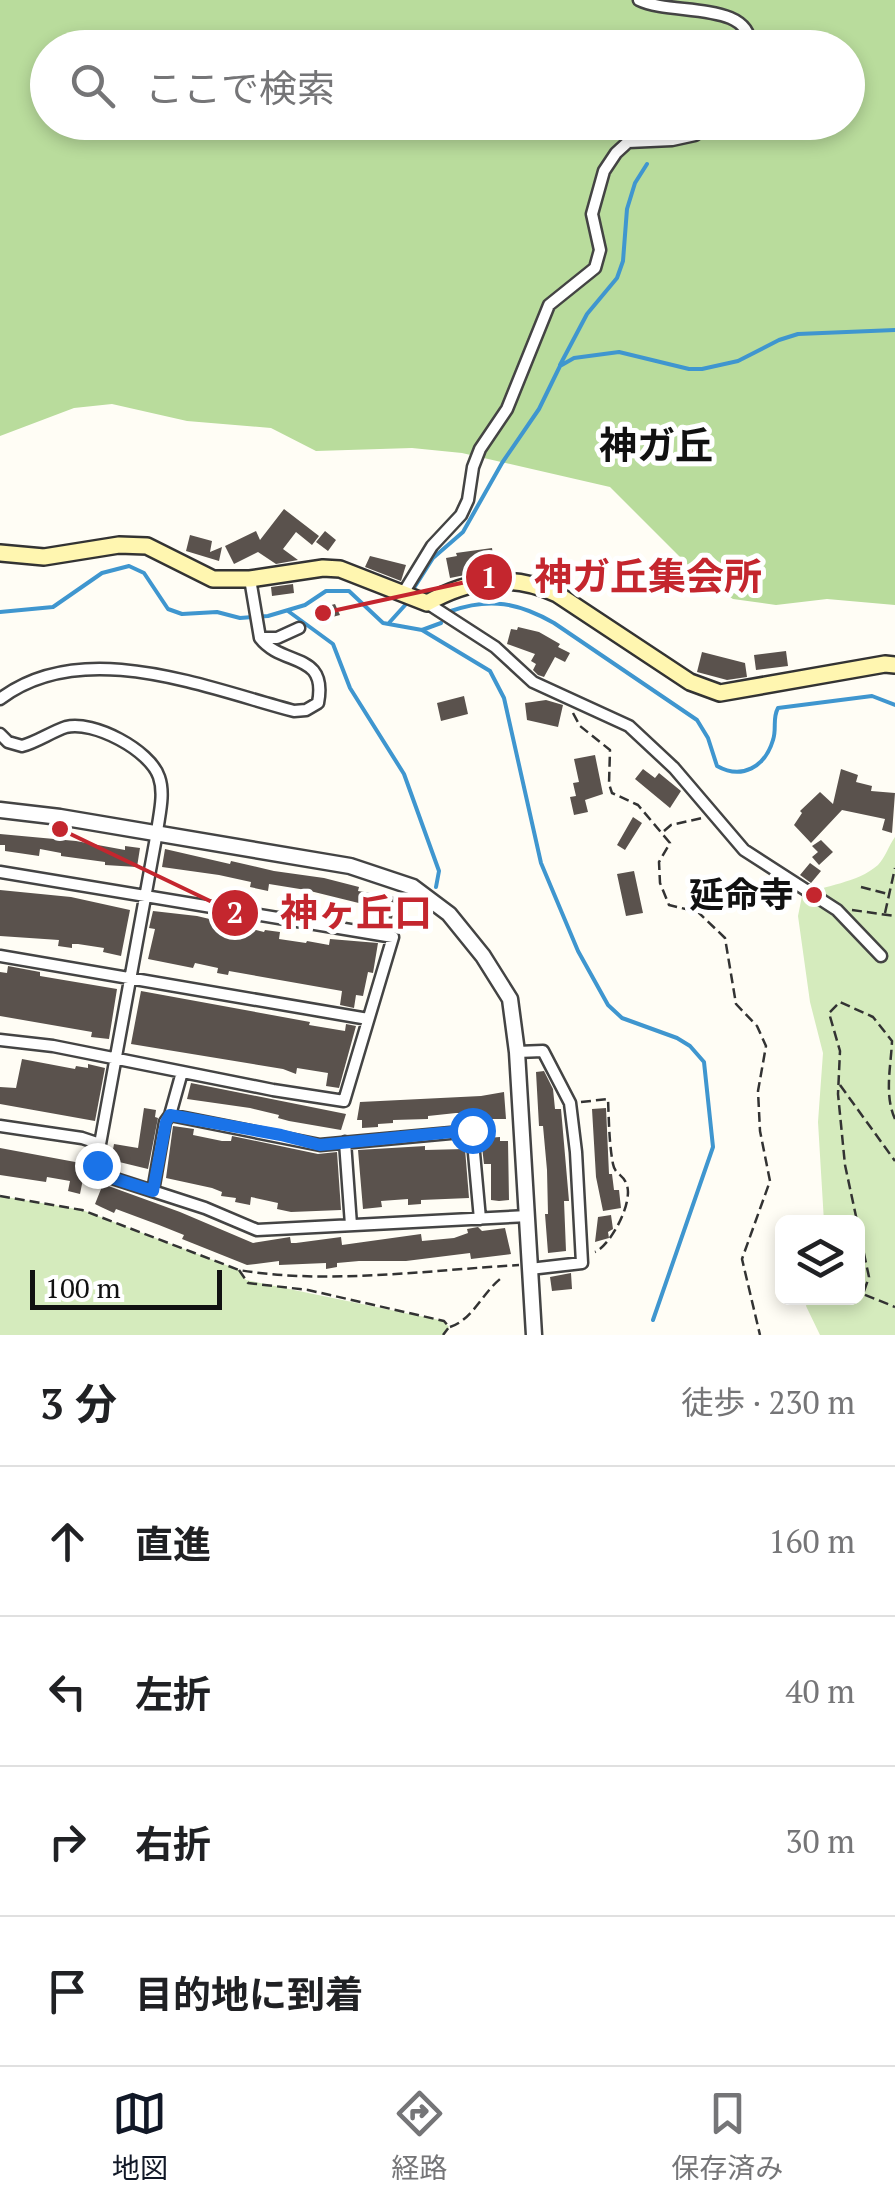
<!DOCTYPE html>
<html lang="ja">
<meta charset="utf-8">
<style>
:root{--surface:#fff;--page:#f2f2f2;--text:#202124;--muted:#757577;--line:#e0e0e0;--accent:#111827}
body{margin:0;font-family:"PT Serif","Noto Sans JP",serif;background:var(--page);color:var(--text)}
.controls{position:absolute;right:30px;bottom:30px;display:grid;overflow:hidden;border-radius:15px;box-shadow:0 5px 15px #0003}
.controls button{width:90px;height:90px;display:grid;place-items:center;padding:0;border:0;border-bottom:2px solid var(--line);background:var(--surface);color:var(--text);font:50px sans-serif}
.scale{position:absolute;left:30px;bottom:25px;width:192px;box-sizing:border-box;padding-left:10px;border:5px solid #111;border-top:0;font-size:28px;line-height:35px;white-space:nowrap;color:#111;-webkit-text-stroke:8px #fff;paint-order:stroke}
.stop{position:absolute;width:30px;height:30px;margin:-22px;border:8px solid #1a73e8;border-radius:50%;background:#fff}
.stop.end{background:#1a73e8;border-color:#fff;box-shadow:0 2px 10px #0008}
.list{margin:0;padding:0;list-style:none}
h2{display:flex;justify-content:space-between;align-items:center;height:130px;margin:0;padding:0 40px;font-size:42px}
h2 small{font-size:32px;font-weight:400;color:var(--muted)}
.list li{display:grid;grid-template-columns:65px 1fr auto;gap:30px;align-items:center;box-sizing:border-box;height:150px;padding:0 40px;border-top:2px solid var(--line)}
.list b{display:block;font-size:38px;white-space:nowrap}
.list em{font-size:32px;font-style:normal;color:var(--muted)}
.icon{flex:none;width:55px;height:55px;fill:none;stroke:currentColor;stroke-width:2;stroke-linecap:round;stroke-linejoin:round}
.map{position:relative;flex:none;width:895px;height:1335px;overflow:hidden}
.search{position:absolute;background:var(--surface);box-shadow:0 5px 15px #0003;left:30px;right:30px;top:30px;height:110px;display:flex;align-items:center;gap:25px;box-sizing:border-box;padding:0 35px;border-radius:55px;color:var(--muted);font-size:38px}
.sheet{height:730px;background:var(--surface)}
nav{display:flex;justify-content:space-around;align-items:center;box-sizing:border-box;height:140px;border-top:2px solid var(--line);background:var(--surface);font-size:28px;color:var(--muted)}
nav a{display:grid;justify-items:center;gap:5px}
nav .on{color:var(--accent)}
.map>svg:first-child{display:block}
</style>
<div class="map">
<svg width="895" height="1335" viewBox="0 0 895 1335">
<rect width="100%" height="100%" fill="#fffdf5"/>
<path fill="#d5ebbd" d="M895,837v498h-75l-14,-29 2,-8h50v-76h-34l-6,-100 5,-69 -13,-51 -12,-86 4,-20c24,-12 54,-12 76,-31 7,-7 11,-20 17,-28z
M0,1196l82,14 157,60 7,10 198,41 5,6 -6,8h-443z"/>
<path fill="#b9dc9c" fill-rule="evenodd" d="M0,0h895v605l-68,-6 -51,6 -43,-6 -31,-20 -92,-92 -148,-34 -50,-5 -96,3 -45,-23 -84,-7 -75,-17 -38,4 -74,28zM48,48h800v74h-800z"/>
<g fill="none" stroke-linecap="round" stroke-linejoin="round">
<path stroke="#3f96cf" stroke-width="4" d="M560,365l27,-51 30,-36 6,-17 4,-52 8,-26 12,-19
M414,588l19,-30 30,-26 39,-69 37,-54 21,-43 14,-8 45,-6 70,17h13l36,-8 41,-21 19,-6 97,-4
M288,611l45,33 17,44 54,86 35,97 -3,16
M451,611c39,-14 68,-8 103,12l143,97 11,18 9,28c25,14 48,1 56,-26 4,-12 -1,-21 5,-32l94,-12 23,9
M0,612l53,-5 49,-34 27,-7 15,7 24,36 14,5 35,-2 23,6 28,-2 37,-11 21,-14h23l34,32 39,7 68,41 14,27 37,165 37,88 30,54 14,13 55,20 13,8 14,16 9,85 -60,173
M388,624l19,-21
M422,630l19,-7"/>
</g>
<path fill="#5a524d" d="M284,509l35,27 -7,9 -16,-13 -13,17 15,11 -22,4 -18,-12 -24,12 -9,-18 31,-15 4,9z
M325,531l11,9 -8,11 -12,-9z
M190,535l22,6 -2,11 12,-5 -3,14 -33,-10z
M492,548l3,21 -45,9 -4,-20 11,-2 -1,-3z
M370,556l36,9 -5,16 -36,-14z
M293,584l1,9 -22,3 -1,-9z
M335,604l5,11 -23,6 -4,-11z
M518,627l21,5 21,12 -2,3 12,6 -5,9 -10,-5 -11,20 -6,-2 -5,-5 3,-6 -5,-3 4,-7 -28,-10 4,-15 6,1z
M786,651l2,15 -32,4 -2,-15z
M702,652l43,11 2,14 -20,3 -30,-8z
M464,696l4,18 -27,7 -4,-18z
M546,700l17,5 -5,22 -31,-7 -2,-17z
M595,755l8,39 -18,6 3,12 -14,3 -4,-18 6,-1 -3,-13 6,-1 -5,-23z
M643,769l12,9 4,-5 22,18 -11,17 -35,-29z
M841,769l17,6 -2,7 16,4 -1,5 24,2 -3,40 -10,-3 3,-11 -43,-9 -31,33 -17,-18 8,-12 -2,-2 20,-19 13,12z
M633,817l9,6 -17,27 -8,-5z
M0,834l76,7 49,9v-4l15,2 -3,19 -32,-2v-3l-44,-6v-3l-21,-4 -1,7 -34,-5v-6h-5z
M821,840l12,12 -14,13 -7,-8 6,-5 -6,-6z
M165,849l65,15 1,-3 43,10 50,7 35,9 -1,4 38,6 -4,22 -15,-2 2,-9 -73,-18 -37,-6 -1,7 -18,-4 1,-5 -32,-7 -57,-8z
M810,863l11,8 -10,12 -11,-8z
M634,871l9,42 -17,3 -9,-42z
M0,890l71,7 59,13 -9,46 -18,-4 1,-4 -26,-4h-6v4l-14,-2 1,-6 -59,-4z
M153,911l44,5 67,16 1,-2 15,2 -1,7 27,4 1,-2 22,4 1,-6 48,4 -5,30 -5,-1 -5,24 -7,-1 -2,13 -14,-3 2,-14 -113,-20 -1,4 -11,-2 1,-5 -23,-5 -2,5 -45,-9 7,-30 -6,-1z
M8,966l32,6v4l77,13 -8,50 -18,-2 1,-5 -92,-16v-44l7,1z
M141,991l169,31 -1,3 36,6 1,-7 10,2 -17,62 -13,-2 2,-13 -31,-5 -1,6 -13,-5 -152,-25z
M22,1059l53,10 1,-3 12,2v-4l17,4 -10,53 -95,-17v-17l16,1z
M544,1071l9,18 2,20h6l8,92h-5l2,50 -18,2 -3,-39h3l-1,-44 -4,-44h-4l-3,-54z
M191,1083l155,31 -5,16 -52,-9 -11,-3 1,-3 -29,-7 -63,-9z
M504,1092l2,27h-18v-4l-5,-2h-27l-28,3v3l-35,1v3l-15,1v3l-16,1v-8h-5l3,-18 121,-6z
M144,1108l12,2 -1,7 3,1 -10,51 -37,-9 3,-16 24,4z
M606,1108l3,66h3l2,16h5l2,18 -18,3 -7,-34 -4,-68z
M173,1126l21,3 -1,6 29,6h9l1,-5 86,18 19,-2 4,58 -50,2 -14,-3 1,-6 -27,-6 -1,8 -15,-3 1,-4 -15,-2 1,-4 -10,-4 -46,-10z
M500,1137v4h8l1,59 -10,1 -8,-1v-36h-7l-2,-17h5l-1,-9z
M425,1146v4l40,-1 4,49 -48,2v4l-13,1v-6l-27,2 1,6 -19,2 -5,-59z
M0,1148l86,16 -6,30 -12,-3 2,-10 -23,-4 -1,5 -46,-7z
M103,1184l77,28 73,31 37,-6 1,6h5l45,-6 1,8 79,-11 1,7 32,-3 14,-5 -1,-4 11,-2 4,4 23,-3 6,26 -40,5 -1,-6 -64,8h-47l-22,2v4l-11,2v-6l-47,2v-4l-32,4 -65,-26 2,-4 -25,-10 -43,-16 -2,4 -13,-6 -6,-3z
M611,1215l2,14 -5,3 1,6 -14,4 3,-25z
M571,1273l1,16 -20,2 -2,-14z"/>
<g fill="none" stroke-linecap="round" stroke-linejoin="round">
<g stroke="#444" stroke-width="15">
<path id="minor" d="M639,0c33,16 114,0 111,48
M402,595l30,-49 29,-31 7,-15 5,-33 7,-18 27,-40 42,-104 46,-37 5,-18 -8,-36 12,-43 12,-18 12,-11 44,-2 23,-5 18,-13
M427,603l68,44 38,35 96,44 45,42 70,82 93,60 44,46
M260,638h17l22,-10
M0,699c83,-63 206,-11 294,12l12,-1 12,-7c10,-52 -36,-36 -58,-65l-10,-59
M0,734l8,8 14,4c15,-4 29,-14 44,-19 27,-7 84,23 93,50 6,17 0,38 -2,55l-57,312 -3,21 3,9 105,34 52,22 271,-14
M0,872l393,65 -49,164 -71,-11 -220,-44 -53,-6
M0,956l368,63
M517,1052l26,-1 27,52 6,49 6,111 -52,6
M182,1072l-12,43 150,30 152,-14 8,88
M0,1126l82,12 18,6
M345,1142l6,83
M153,1191l12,-69 5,-7"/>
</g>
<g stroke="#444" stroke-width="19">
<path id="tertiary" d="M0,810l60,7 290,49 63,21 36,27 34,42 27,43 7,53 17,283"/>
</g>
<g stroke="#333" stroke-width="20">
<path id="secondary" d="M0,553l44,4 75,-12 28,1 66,33h37l73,-11 17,1 87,34c43,-24 85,-30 130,-9l133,88 30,11 165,-29 10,1"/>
</g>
<path stroke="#333" stroke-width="2.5" stroke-dasharray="10 5" stroke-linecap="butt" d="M573,713l7,13 30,24 -1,34 3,9 26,12 32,38 -11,19 1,21 9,22 29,7 27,26 11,66 21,22 9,20 -8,45 2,40 10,50 -28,78 18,76
M664,831l7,-6 31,-7
M861,887l27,7
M852,910l43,6
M885,913l10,-45
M840,1085l55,76
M581,1102l27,-3c1,22 1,44 5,65 2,11 10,10 13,19 9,17 -15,62 -31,69
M895,1119c-11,-24 -4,-53 -3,-78l-19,-24 -33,-15 -11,11 11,38 -2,43 7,71 24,112 -6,17 32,13
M0,1196l82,14 157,60c86,15 192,0 280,-5
M239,1270l9,13 60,7 136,31 5,6 -6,8
M450,1327c22,-7 32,-33 50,-48"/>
<use href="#minor" stroke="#fff" stroke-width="10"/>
<use href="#tertiary" stroke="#fff" stroke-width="14"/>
<use href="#secondary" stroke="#fff6b0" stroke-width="15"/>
</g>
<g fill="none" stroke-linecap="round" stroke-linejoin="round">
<path stroke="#1a73e8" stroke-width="12" d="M97,1165l3,9 53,17 13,-69 4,-7 111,20 39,10 152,-15"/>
</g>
<circle fill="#c4262e" stroke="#fff" stroke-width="4" cx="814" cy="895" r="10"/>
<g text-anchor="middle" stroke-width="10" stroke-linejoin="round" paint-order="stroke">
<g font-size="35" font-weight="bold" fill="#111" stroke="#fff" text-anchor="end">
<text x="794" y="907">延命寺</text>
</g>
<g font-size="38" font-weight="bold" fill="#111" stroke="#fff">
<text x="656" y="459">神ガ丘</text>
</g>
</g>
<path fill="none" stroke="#c4262e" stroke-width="4" d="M323 613L489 577M60 829L235 913"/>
<g fill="#c4262e" stroke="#fff" stroke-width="4">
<circle cx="323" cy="613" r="10"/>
<circle cx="60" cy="829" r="10"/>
<circle cx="489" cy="577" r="25"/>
<circle cx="235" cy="913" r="25"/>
</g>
<g font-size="30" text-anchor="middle" font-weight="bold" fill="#fff">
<text x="489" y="588">1</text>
<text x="235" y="923">2</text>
</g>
<g font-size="38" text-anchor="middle" font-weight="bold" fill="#c4262e" stroke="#fff" stroke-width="10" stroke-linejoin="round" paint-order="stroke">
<text x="648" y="590">神ガ丘集会所</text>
<text x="356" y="926">神ヶ丘口</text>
</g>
</svg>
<div class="controls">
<button><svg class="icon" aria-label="layers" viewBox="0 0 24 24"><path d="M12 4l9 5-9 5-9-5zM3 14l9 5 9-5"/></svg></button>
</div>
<div class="scale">100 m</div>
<div class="stop" style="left:472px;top:1130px"></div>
<div class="stop end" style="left:97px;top:1165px"></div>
<div class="search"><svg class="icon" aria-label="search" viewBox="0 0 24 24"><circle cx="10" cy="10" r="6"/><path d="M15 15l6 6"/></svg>ここで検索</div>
</div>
<section class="sheet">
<h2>3 分<small>徒歩 · 230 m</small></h2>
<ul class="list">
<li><svg class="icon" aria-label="ahead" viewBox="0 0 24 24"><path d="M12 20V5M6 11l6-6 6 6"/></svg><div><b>直進</b></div><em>160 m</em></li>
<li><svg class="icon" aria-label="left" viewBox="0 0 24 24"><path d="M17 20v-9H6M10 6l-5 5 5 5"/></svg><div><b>左折</b></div><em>40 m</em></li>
<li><svg class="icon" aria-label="right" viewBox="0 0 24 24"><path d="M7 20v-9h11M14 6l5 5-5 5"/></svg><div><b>右折</b></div><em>30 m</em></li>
<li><svg class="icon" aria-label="arrive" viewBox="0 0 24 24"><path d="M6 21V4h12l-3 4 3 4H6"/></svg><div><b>目的地に到着</b></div></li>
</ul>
</section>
<nav>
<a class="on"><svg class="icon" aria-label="map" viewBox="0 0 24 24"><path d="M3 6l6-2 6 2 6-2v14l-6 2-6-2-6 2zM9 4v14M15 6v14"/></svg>地図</a>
<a><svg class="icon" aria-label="directions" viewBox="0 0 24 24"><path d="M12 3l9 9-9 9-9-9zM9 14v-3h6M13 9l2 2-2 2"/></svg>経路</a>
<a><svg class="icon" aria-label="saved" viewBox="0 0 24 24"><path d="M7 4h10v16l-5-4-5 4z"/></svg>保存済み</a>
</nav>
